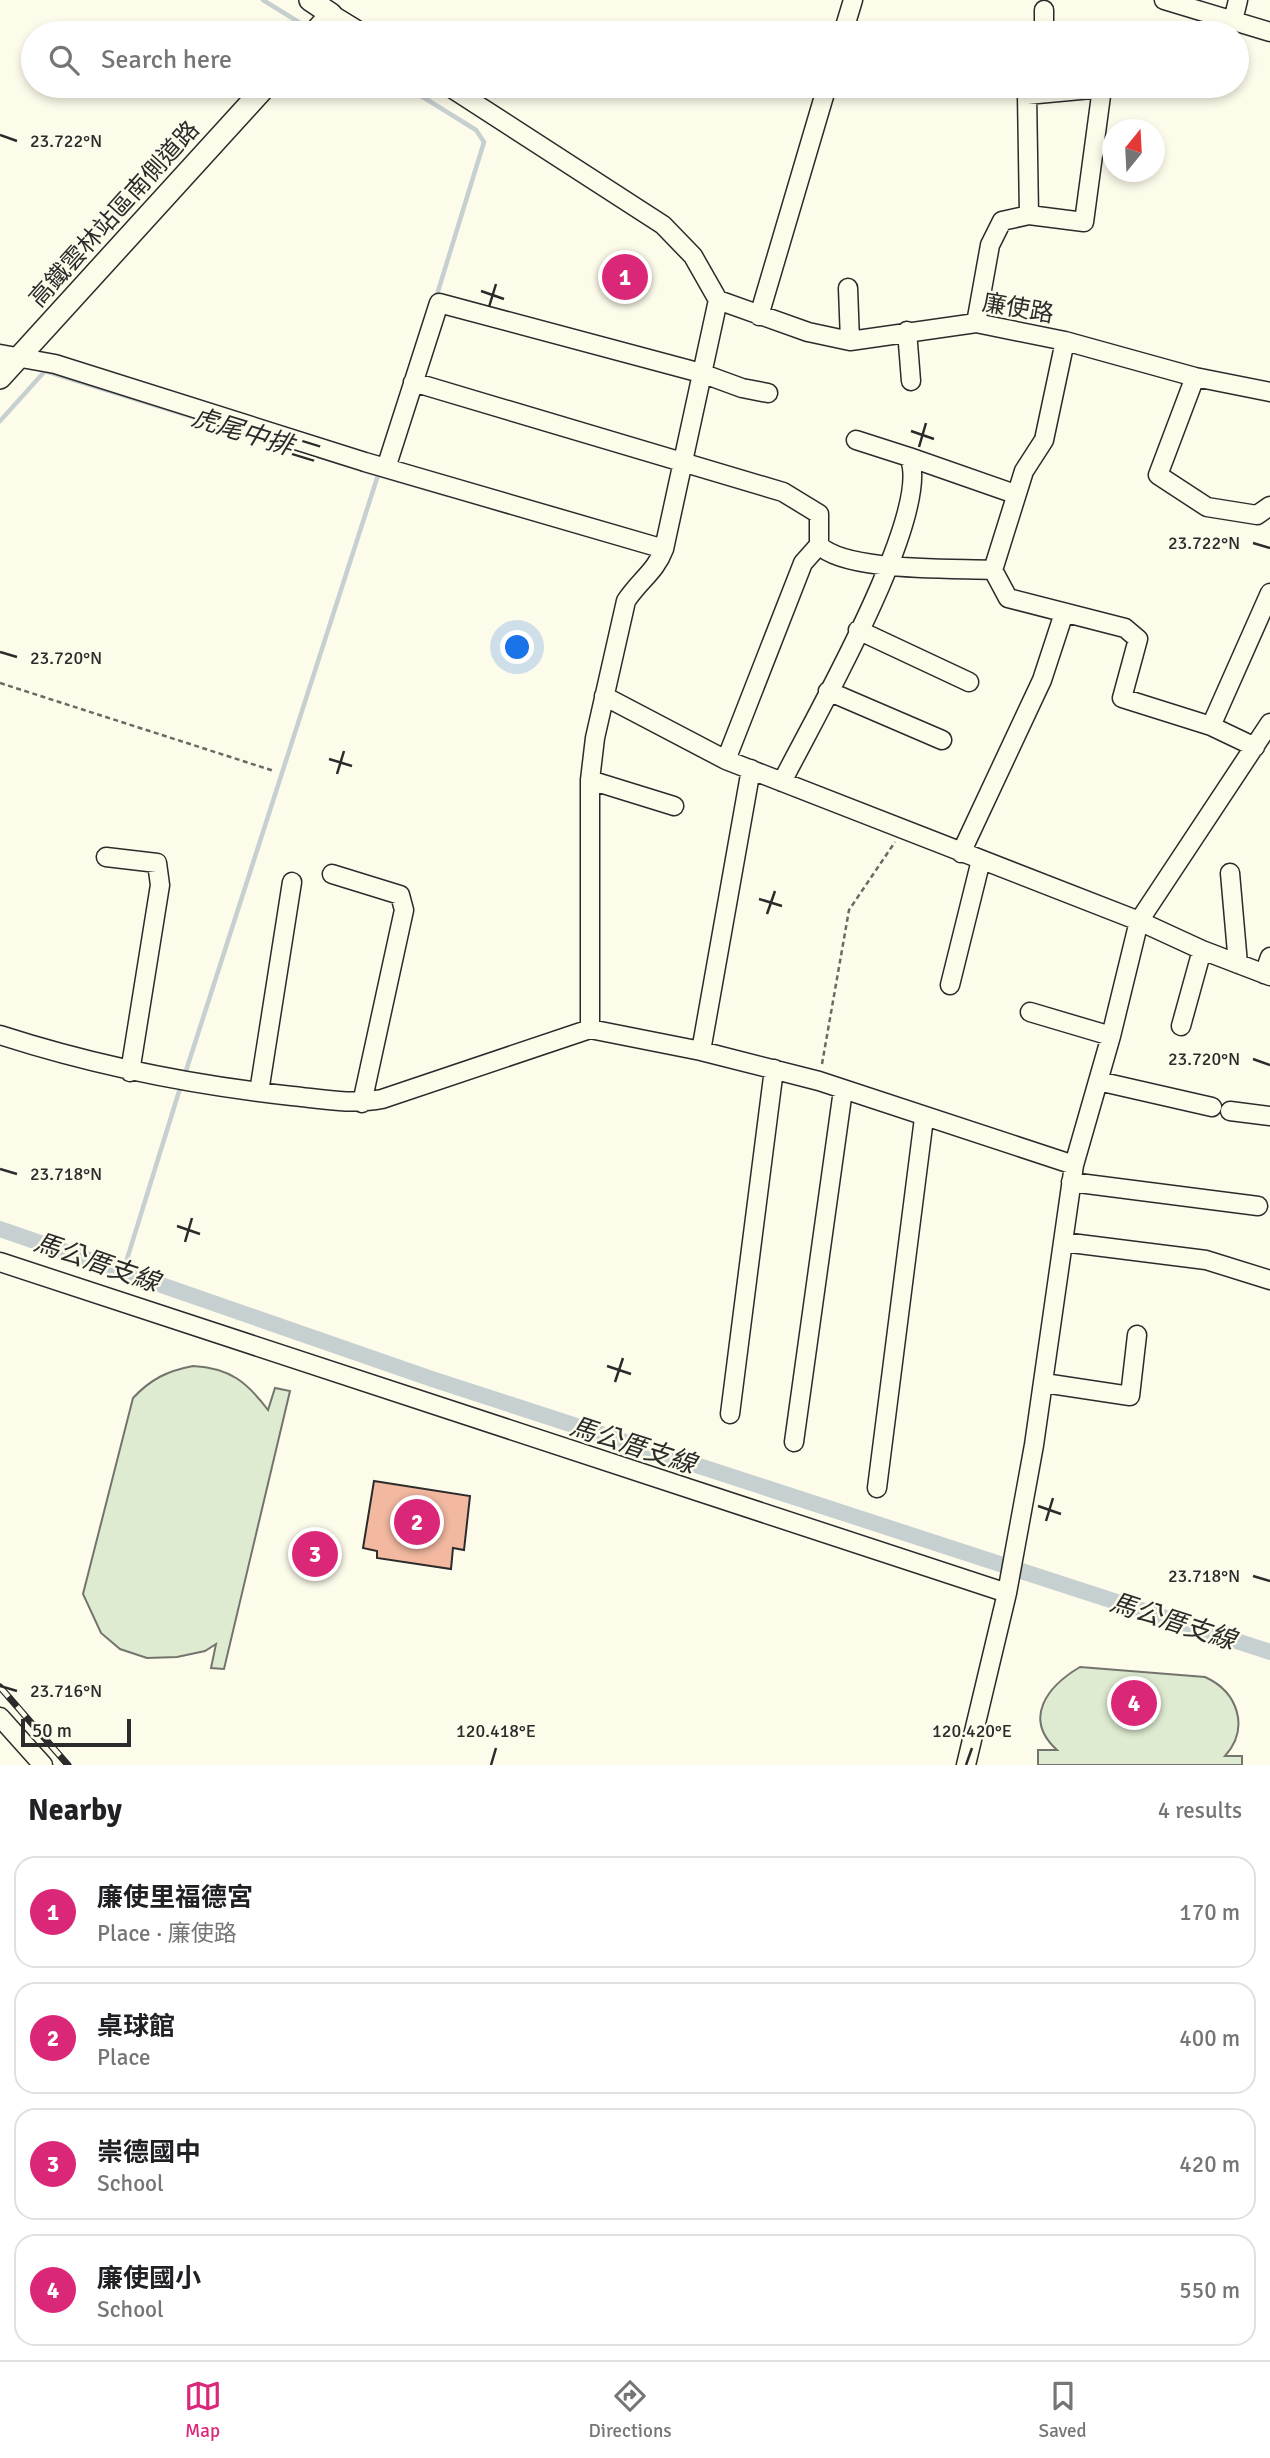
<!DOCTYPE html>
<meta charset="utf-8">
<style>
:root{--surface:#fff;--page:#f2f2f2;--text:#202124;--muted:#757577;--line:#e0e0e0;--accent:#db2777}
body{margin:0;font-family:Signika,"Noto Sans TC",sans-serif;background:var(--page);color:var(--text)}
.compass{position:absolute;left:1102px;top:119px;width:63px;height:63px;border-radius:50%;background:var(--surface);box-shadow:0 4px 10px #0003;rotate:18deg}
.scale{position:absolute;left:21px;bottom:18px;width:110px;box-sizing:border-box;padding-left:7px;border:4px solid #2b2b2b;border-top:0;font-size:19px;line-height:24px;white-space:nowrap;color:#2b2b2b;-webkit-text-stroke:5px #fdfbea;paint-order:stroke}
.you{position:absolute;left:518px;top:648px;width:24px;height:24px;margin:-18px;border:5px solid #fff;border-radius:50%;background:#1a73e8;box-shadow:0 0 0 10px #1a73e833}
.badge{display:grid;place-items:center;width:46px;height:46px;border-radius:50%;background:var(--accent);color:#fff;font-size:23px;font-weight:700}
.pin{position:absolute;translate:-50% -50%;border:4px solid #fff;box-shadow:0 2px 7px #0006}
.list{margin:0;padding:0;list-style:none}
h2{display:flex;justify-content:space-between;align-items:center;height:91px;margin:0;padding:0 28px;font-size:30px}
h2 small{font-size:23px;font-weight:400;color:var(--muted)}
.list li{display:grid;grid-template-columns:46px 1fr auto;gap:21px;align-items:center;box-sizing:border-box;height:112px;margin:0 14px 14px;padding:0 14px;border:2px solid var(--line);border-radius:21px}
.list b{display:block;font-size:26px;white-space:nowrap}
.list p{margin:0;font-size:23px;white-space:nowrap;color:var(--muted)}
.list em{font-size:23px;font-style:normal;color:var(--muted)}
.icon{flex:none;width:38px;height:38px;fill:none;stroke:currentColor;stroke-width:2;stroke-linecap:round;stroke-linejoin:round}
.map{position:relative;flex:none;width:1270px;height:1765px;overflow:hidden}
.search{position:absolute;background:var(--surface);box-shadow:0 4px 10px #0003;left:21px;right:21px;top:21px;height:77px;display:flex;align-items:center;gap:18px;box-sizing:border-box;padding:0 24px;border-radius:38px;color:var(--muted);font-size:26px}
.sheet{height:595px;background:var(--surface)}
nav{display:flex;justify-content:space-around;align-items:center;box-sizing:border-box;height:98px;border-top:2px solid var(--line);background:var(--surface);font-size:19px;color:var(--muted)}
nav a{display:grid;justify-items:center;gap:4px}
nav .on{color:var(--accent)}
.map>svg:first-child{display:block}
</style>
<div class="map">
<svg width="1270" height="1765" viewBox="0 0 1270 1765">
<rect width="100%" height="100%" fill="#fdfbea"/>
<path fill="#deebd1" stroke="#74746e" stroke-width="2" d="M193,1366c37,2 54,16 75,44l7,-22 15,3 -66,278 -13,-1 5,-24 -11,7 -28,6 -30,1 -27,-9 -19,-16 -18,-39 50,-196c18,-19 34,-27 60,-32z
M1080,1667l125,10c33,15 45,51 20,79h17v9h-204v-15h19c-35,-32 -9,-64 23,-83z"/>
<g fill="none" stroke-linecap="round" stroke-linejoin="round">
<path stroke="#c7d0d0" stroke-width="4.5" d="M263,0l47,29
M405,86l71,44 8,12 -49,159
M0,421l45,-50 305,95
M362,470l86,25
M184,1077l195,-605
M123,1272l58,-187"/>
<path stroke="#c7d0d0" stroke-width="16" d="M0,1229l432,150 838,273"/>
</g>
<path fill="#f2b8a0" stroke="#2b2b2b" stroke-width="2" d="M638,261l8,21 -33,11 -8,-20z
M374,1481l96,15 -6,54 -11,-2 -2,21 -74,-11v-7l-14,-3z"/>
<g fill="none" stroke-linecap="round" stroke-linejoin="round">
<g stroke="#2b2b2b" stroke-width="21">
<path id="minor" d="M1164,0l106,32
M331,14l31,19
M1233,21l5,-21
M843,33l10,-33
M1044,33v-23
M448,86l215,139 30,31 25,44 -54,249c-8,22 -25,32 -38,52l-31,137 -5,42v249l111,22 118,30 255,84
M848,288l2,53
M718,300l90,32 42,9 126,-18 89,18 130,36 75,15
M759,316l68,-230
M976,323l14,-78 12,-24 27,-6 -2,-120 75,-7 -18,134 -55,-7
M907,331l4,50
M1065,341l-21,99 -20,31 -31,99 15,28 117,30 13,11 -16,59 89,28 44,21
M0,354l55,10 310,98 299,87
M1195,377l-37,98 49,32 50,8 13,-9
M413,382l370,110 36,22v31c26,27 134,23 174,25
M909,457l106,37
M386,468l53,-165 262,70 41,15 26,5
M858,630l111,52
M828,691l114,49
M604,696l122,64 413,161 63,29 68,26
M1211,726l59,-133
M726,760l77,-197 16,-18
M590,780l84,26
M782,782c29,-58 152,-270 127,-325l-53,-17
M961,853l81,-173 22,-67
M106,857l51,6 3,22 -30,187
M1230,873l8,91
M332,874l68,21 4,15 -42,193
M1264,974l6,-17
M950,985l31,-125
M1030,1012l81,24
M1181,1026l21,-76
M0,1035c96,31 192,50 292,61 30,3 60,9 90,3l208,-70
M701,1051l50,-282
M1098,1081l114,26
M259,1092l33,-210
M1230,1111l40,5
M1071,1182l187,24
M1063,1242l143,18 64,20
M0,1262l1007,331
M1044,1383l86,13 7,-61
M730,1414l44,-345
M794,1442l49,-352
M877,1488l47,-370
M0,1717l43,48
M966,1765l41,-172 27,-148 40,-280 37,-129 28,-115 131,-198"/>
</g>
<g stroke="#2b2b2b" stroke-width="24">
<path id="major" d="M310,0l21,14 -17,19
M0,378l266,-292"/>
</g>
<path stroke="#6a6964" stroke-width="2.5" stroke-dasharray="5 3.5" stroke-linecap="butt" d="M0,683l274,88
M822,1064l27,-154 46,-68"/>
<use href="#minor" stroke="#fdfbea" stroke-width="18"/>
<use href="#major" stroke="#fdfbea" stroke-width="21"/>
<g stroke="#2b2b2b" stroke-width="7">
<path id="rail" d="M0,1687l68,78"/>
</g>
<use href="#rail" stroke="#fdfbea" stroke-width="4.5" stroke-dasharray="13" stroke-linecap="butt"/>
</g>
<path fill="none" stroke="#2b2b2b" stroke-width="2.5" d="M0,135l17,6M481,291l23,8M489,307l7,-23M911,431l23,8M919,447l7,-24M1253,543l17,5M0,652l17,5M329,759l23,7M337,774l7,-23M759,899l23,7M767,914l8,-23M1253,1059l17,6M0,1169l17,5M177,1226l23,8M185,1242l7,-24M607,1366l24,8M615,1382l8,-24M1038,1506l23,8M1046,1521l7,-23M1253,1576l17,5M0,1686l17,5M491,1765l5,-17M966,1765l6,-17"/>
<g text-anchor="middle" stroke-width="5" stroke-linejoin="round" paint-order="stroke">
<g font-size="24" fill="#2b2b2b" stroke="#fdfbea">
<text transform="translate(114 214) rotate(-48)" y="8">高鐵雲林站區南側道路</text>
<text transform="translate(1018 308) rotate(10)" y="8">廉使路</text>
</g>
<g font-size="26" font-style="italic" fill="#2b2b2b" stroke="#fdfbea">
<text transform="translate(255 435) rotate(17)" y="9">虎尾中排二</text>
<text transform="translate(97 1262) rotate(19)" y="9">馬公厝支線</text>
<text transform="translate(633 1445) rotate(18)" y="9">馬公厝支線</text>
<text transform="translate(1173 1621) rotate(18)" y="9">馬公厝支線</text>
</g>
</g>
<g font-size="18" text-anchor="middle" fill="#2b2b2b" stroke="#fdfbea" stroke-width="5" stroke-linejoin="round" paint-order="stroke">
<text x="66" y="147">23.722°N</text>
<text x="1204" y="549">23.722°N</text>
<text x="66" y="664">23.720°N</text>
<text x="1204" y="1065">23.720°N</text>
<text x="66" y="1180">23.718°N</text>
<text x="1204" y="1582">23.718°N</text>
<text x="66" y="1697">23.716°N</text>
<text x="496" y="1737">120.418°E</text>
<text x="972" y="1737">120.420°E</text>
</g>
</svg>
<svg class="compass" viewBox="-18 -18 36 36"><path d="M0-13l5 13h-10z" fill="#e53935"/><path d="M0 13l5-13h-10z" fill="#757577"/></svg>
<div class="scale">50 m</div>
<div class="you"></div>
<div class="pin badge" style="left:625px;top:277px">1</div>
<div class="pin badge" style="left:417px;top:1522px">2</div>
<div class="pin badge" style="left:315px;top:1554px">3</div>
<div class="pin badge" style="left:1134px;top:1703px">4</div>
<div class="search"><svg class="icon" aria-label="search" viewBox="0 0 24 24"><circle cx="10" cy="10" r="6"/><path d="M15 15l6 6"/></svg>Search here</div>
</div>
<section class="sheet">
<h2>Nearby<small>4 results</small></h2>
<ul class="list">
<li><span class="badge">1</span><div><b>廉使里福德宮</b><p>Place · 廉使路</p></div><em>170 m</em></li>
<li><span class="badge">2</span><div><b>桌球館</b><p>Place</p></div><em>400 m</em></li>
<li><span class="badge">3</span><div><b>崇德國中</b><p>School</p></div><em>420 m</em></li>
<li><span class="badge">4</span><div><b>廉使國小</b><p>School</p></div><em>550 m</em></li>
</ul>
</section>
<nav>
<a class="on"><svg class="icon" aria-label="map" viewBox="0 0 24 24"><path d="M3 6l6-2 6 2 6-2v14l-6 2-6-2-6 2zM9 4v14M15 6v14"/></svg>Map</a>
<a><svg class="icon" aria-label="directions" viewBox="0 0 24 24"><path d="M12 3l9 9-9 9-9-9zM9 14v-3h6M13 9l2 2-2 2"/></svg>Directions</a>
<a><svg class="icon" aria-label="saved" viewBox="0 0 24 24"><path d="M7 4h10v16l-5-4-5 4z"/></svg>Saved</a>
</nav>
